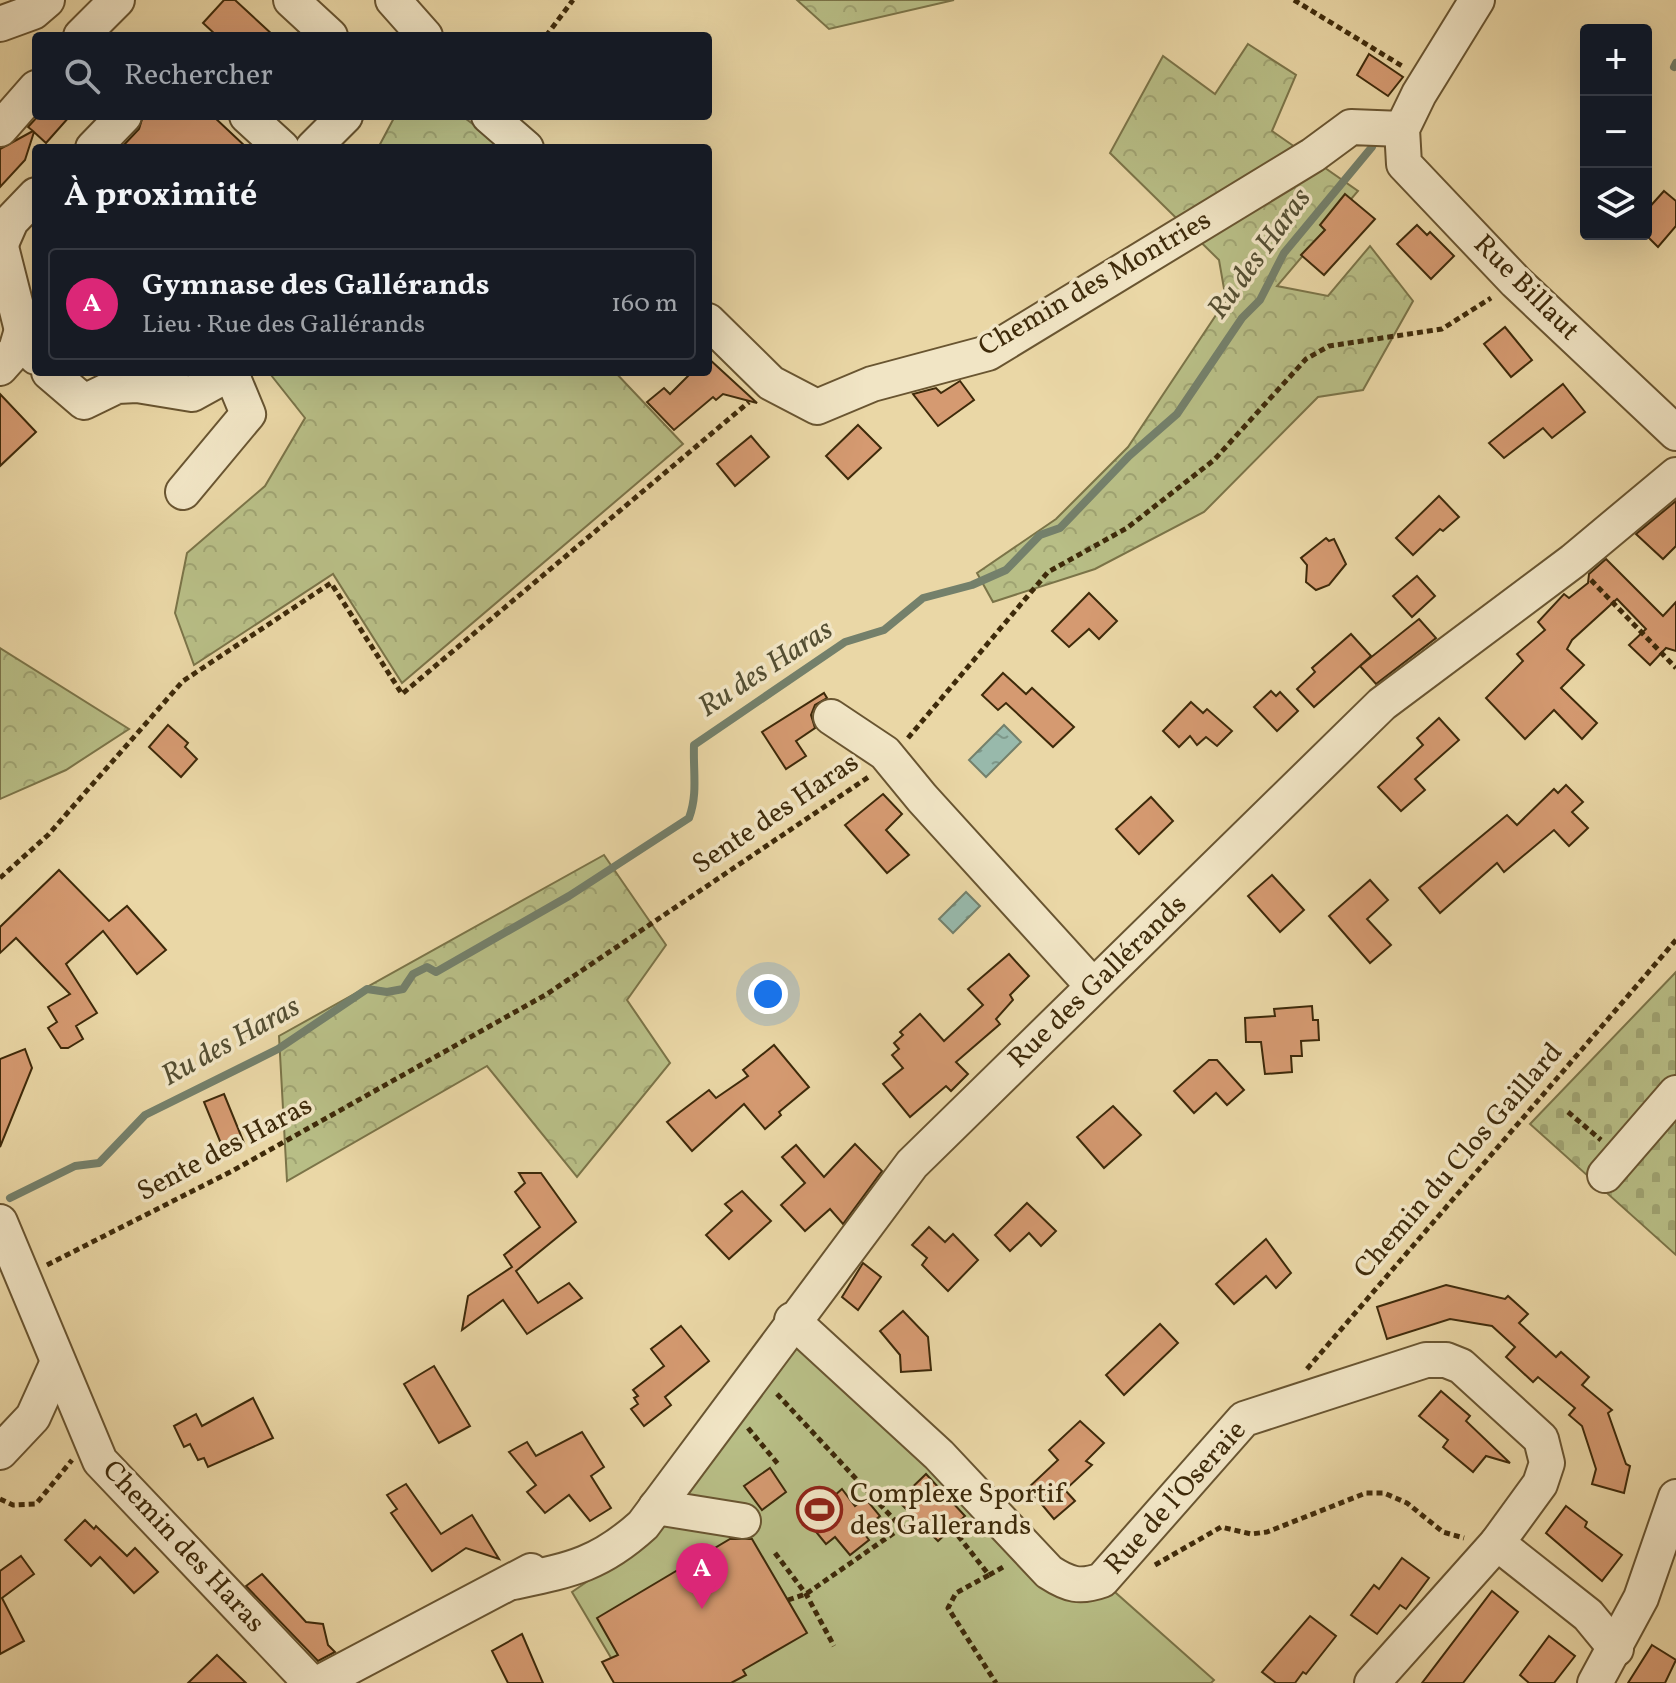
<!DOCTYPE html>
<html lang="fr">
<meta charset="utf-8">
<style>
:root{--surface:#171b24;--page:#20242c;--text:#f1f3f6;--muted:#9ea1a6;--line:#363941;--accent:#db2777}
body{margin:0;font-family:Vollkorn,serif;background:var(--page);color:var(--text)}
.controls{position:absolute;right:24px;top:24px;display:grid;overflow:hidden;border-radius:8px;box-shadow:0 8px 32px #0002}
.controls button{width:72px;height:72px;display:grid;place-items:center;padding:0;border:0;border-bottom:2px solid var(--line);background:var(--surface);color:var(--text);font:40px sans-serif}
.you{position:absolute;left:768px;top:994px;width:28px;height:28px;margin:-20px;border:6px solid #fff;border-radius:50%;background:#1a73e8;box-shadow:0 0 0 12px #1a73e833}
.badge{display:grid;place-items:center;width:52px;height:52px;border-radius:50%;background:var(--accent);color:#fff;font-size:26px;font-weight:700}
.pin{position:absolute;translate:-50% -66px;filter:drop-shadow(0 2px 4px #0008)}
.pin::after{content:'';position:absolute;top:42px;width:28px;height:24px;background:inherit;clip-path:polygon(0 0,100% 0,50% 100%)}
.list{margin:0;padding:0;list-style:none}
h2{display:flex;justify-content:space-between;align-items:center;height:104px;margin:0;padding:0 32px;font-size:34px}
h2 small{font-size:26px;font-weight:400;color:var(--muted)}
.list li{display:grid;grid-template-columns:52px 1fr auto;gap:24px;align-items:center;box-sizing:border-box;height:112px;margin:0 16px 16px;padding:0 16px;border:2px solid var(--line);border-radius:8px}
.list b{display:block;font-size:30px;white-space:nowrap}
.list p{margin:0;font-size:26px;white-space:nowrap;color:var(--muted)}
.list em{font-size:26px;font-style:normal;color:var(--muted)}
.icon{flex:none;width:44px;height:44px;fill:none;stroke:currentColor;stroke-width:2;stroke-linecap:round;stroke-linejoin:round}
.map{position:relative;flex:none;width:1676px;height:1683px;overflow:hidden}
.search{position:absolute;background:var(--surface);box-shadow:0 8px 32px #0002;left:32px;top:32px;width:680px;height:88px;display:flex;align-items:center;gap:20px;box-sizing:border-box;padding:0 28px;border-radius:8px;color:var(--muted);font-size:30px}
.panel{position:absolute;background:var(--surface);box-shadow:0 8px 32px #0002;left:32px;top:144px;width:680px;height:232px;border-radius:8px}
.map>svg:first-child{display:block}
.grass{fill:#b8be86;stroke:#7b7448;stroke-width:2}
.forest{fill:url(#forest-crowns);stroke:#7b7448;stroke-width:2}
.cemetery{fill:url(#cemetery-stones);stroke:#7b7448;stroke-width:2}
.water{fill:url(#water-ripples);stroke:#74806b;stroke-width:2}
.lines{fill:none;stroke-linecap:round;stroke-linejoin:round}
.stream{stroke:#74806b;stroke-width:8}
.building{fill:#d59a71;stroke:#3e2a0a;stroke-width:2}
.minor-casing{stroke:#695531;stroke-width:38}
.path{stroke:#3e2a0a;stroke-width:5;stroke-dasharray:6 4;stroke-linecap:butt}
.minor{stroke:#f1e5c5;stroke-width:34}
.labels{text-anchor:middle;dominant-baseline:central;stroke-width:7;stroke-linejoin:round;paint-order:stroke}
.street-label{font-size:28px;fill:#3e2a0a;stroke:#f1e5c5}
.poi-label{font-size:28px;fill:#3e2a0a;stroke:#f1e5c5;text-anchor:start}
.water-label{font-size:30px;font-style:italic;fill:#544e32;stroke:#f1e5c5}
</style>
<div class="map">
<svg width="1676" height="1683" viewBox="0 0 1676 1683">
<defs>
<pattern id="forest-crowns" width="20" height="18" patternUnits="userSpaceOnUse" patternTransform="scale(2)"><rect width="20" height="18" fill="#b8be86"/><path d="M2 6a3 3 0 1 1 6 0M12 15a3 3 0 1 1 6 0" fill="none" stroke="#9fa372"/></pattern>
<pattern id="cemetery-stones" width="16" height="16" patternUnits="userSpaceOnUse" patternTransform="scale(2)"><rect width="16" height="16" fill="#b8be86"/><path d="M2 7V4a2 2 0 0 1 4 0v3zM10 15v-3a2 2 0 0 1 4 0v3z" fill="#9fa372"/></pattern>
<pattern id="water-ripples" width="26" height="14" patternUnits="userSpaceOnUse" patternTransform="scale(2)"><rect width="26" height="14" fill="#98b9ab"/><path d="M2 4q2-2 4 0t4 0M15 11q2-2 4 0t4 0" fill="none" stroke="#7d9789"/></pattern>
</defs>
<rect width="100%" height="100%" fill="#ead7a6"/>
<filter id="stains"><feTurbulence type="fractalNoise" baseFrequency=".0025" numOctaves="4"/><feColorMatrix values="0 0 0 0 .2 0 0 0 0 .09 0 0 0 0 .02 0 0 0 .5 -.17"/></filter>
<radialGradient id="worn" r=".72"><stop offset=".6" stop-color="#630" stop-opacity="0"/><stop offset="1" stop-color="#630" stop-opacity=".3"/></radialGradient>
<polygon class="grass" points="795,1344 915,1447 1010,1551 1108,1586 1214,1680 1211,1683 626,1683 572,1592 601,1572"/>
<g class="forest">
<polygon points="797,0 954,0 829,29"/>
<polygon points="1248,44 1296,75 1272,131 1358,191 1277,286 1328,296 1370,246 1413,301 1363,390 1318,397 1204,512 1095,569 993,602 977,573 1056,519 1128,447 1226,300 1219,260 1110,153 1163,56 1215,94"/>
<polygon points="395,116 462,116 505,148 378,148"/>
<polygon points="273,372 615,372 683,444 402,683 333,574 194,665 175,613 187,553 265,486 305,418 271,375"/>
<polygon points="0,648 129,729 66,770 0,799"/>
<polygon points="604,855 666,945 627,1000 670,1063 577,1177 487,1066 287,1181 279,1036"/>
</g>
<polygon class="cemetery" points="1676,972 1676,1255 1530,1124"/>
<g class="water">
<polygon points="1004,725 1021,742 986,777 969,760"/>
<polygon points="966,892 980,906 953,933 939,919"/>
</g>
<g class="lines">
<g class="stream">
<polyline points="1674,67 1676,63"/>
<path d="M10,1198l65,-32 24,-3 46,-48 133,-66 89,-60 20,3 16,-3 10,-15 14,-7 9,5 133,-76 120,-78c9,-24 4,-46 5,-73l151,-103 39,-12 39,-32 49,-13 34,-15 34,-35 20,-7 69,-72 48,-42 65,-96 18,-18 24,-47 88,-106"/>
</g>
</g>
<g class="building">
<polygon points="224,0 235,0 274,36 217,36 203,23"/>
<polygon points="1369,54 1403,77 1388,96 1357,75"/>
<polygon points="38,116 70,116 46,143 34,132 25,160 0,187 0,149 33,131 28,127"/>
<polygon points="143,116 213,116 247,148 121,148 139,129"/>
<polygon points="1664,191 1676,201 1676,226 1658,247 1646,235 1646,211"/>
<polygon points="1345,194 1375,219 1324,275 1301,255 1325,230 1320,225"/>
<polygon points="1417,225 1427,235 1430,232 1454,256 1431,279 1397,244"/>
<polygon points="1505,327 1532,360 1511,377 1484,344"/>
<polygon points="708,358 757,403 723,394 716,400 713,397 674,430 647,402 664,388 670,394 692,372 708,372"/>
<polygon points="960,381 974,400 938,426 913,394 936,388 941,393"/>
<polygon points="1563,384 1585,412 1552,438 1543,428 1504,458 1489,443"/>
<polygon points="0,394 36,432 0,466"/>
<polygon points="858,425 881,448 848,479 826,456"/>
<polygon points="751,436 769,457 735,486 717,464"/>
<polygon points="1439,496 1459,517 1443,531 1440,529 1413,555 1396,538"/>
<polygon points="1676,501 1676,546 1663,559 1636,534"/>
<polygon points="1326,538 1329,541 1334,539 1346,564 1329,585 1316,590 1306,582 1307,565 1301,558"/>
<polygon points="1606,559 1663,616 1676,602 1676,651 1666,648 1650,665 1629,645 1646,629 1617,599 1572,640 1567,649 1584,665 1561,688 1597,723 1582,739 1554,710 1525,739 1486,698 1523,661 1517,654 1545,630 1538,622 1564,594 1569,598 1588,583 1589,574"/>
<polygon points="1417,576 1435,596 1412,617 1393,596"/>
<polygon points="1089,593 1117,621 1099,639 1089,629 1069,647 1052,631"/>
<polygon points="1419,619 1436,638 1376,684 1360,666"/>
<polygon points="1351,634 1371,656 1314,707 1297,689 1315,672 1312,668"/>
<polygon points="1003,673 1026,694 1032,688 1074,727 1053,747 1006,703 998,710 982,695"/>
<polygon points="1271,691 1276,696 1280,692 1298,711 1277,731 1254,707"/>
<polygon points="824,693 827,698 815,705 811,715 815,728 796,741 806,756 786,769 762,732"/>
<polygon points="1191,702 1203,713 1207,709 1232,731 1217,746 1206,737 1197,745 1190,736 1179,747 1163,731"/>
<polygon points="1439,718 1459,740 1415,779 1425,790 1401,811 1378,787 1423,745 1417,738"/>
<polygon points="168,725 188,743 185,747 197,759 181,777 149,747"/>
<polygon points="1566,785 1583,802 1572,812 1588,828 1569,846 1554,830 1504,872 1497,863 1440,913 1419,888 1507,815 1517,825 1554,789 1558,793"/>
<polygon points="883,794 902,814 886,830 909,855 887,873 845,825"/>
<polygon points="1151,797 1173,821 1139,854 1116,829"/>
<polygon points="59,870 109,921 127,906 166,950 137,974 103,931 66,964 97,1013 76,1026 83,1039 68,1048 61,1048 48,1028 57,1022 48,1007 70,994 16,938 0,953 0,927"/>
<polygon points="1272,875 1304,910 1280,932 1248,896"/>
<polygon points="1370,880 1388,900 1367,919 1391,945 1370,963 1329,916"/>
<polygon points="1009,954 1029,976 1010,995 1013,1000 996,1019 1000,1024 956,1062 968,1074 951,1091 946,1086 910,1117 883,1084 903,1068 892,1055 899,1049 894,1043 903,1035 900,1032 920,1014 944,1041 983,1005 968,989"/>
<polygon points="1312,1006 1313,1020 1318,1020 1319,1040 1301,1041 1302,1056 1291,1056 1292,1072 1265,1074 1261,1042 1246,1042 1245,1018 1275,1016 1274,1009"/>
<polygon points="774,1045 809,1087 779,1112 781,1115 765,1129 744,1104 692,1151 667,1122 709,1090 716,1098 748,1076 743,1070"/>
<polygon points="25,1049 32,1068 0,1147 0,1059"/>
<polygon points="1209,1060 1217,1060 1244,1090 1227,1105 1216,1093 1194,1113 1174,1091"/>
<polygon points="224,1094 244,1143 224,1151 204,1102"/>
<polygon points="1113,1106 1141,1135 1104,1168 1077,1137"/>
<polygon points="855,1144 882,1171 843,1224 830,1209 805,1231 781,1205 805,1183 782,1157 796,1145 824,1177"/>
<polygon points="519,1173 541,1173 576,1222 516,1271 538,1303 569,1283 582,1298 527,1334 503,1300 462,1330 468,1296 512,1267 504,1255 540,1227 515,1192 525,1183"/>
<polygon points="742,1191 771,1221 729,1259 706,1235 732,1211 725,1204"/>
<polygon points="1027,1203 1056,1231 1041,1246 1029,1233 1010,1251 995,1235"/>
<polygon points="929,1227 945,1242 953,1234 978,1260 948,1291 922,1265 927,1258 912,1245"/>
<polygon points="1266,1239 1291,1273 1276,1288 1266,1276 1234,1304 1216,1284"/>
<polygon points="863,1263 881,1277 858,1310 842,1297"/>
<polygon points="1446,1285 1505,1299 1508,1296 1528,1314 1519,1323 1556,1357 1561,1352 1589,1377 1582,1385 1612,1410 1608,1413 1626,1464 1630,1466 1624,1493 1592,1484 1596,1469 1582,1426 1569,1415 1575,1408 1538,1377 1533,1382 1506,1357 1515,1347 1492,1326 1450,1319 1387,1339 1377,1307"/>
<polygon points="903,1311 928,1337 931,1370 901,1372 900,1355 880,1331"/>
<polygon points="1160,1324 1178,1343 1124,1395 1106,1375"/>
<polygon points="681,1326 709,1361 665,1397 671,1405 644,1426 631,1409 638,1404 634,1398 638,1396 633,1390 664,1366 651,1349"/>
<polygon points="434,1366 470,1426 439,1443 404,1384"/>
<polygon points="1441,1391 1470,1416 1466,1421 1510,1463 1486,1456 1473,1472 1443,1447 1448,1440 1419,1416"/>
<polygon points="253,1398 273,1438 208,1467 204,1458 198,1460 190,1444 184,1447 174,1426 196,1414 202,1426"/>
<polygon points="1080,1421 1104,1443 1086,1461 1092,1465 1065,1490 1075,1501 1054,1519 1028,1488 1058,1460 1049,1450"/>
<polygon points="582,1432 604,1467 591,1476 611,1508 590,1521 569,1495 545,1513 527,1492 536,1485 509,1452 527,1442 536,1456"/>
<polygon points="770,1468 786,1492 762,1510 744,1486"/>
<polygon points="926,1474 965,1516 938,1541 898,1501"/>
<polygon points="406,1484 441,1534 472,1515 499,1559 466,1548 432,1571 391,1513 397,1509 387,1495"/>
<polygon points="842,1489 855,1506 865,1498 880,1516 862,1531 869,1540 850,1555 835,1537 826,1544 812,1527 831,1512 825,1504"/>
<polygon points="1566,1506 1587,1522 1585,1527 1622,1555 1602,1581 1546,1533"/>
<polygon points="85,1520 94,1529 96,1526 127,1556 135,1548 158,1572 134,1593 100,1557 91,1566 65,1540"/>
<polygon points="730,1539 752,1539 807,1633 743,1670 746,1675 731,1683 614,1683 602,1662 618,1655 597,1618"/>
<polygon points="21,1556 34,1574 2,1598 24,1641 0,1654 0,1571"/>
<polygon points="1402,1558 1429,1578 1406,1609 1400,1605 1377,1634 1351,1615 1374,1585 1379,1589"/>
<polygon points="262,1574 306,1622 323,1624 328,1645 335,1652 318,1661 246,1586"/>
<polygon points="1492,1591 1518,1612 1463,1683 1422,1683"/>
<polygon points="1310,1616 1336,1636 1306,1674 1303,1672 1295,1683 1276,1683 1262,1672"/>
<polygon points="522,1634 543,1683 508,1683 492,1651"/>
<polygon points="1549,1636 1575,1656 1554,1683 1529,1683 1520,1675"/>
<polygon points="1652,1645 1676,1660 1665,1683 1628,1683"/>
<polygon points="217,1655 246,1683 188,1683"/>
</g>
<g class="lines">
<defs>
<g id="minor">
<polyline points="291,0 330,36"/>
<polyline points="393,0 425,36"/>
<polyline points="1477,0 1419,94 1402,129 1404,164 1516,282 1676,433"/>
<polyline points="0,24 33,12 47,0"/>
<polyline points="81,36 117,0"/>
<polyline points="247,116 282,148"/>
<polyline points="489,116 526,148"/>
<polyline points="0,129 36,88"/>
<polyline points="93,148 124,116"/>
<polyline points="313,148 345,116"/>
<polyline points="0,246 11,221 36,195"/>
<polyline points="1,247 22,330 36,357"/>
<polyline points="708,321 771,383 817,407 872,384 988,353 1313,155 1351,127 1402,129"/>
<polyline points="0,368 16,350 22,330"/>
<polyline points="49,372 84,402 117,386 137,385 192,394 232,372"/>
<polyline points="183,492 248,414 231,373"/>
<polyline points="831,717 885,753 922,798 1093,986"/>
<polyline points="1605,1175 1676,1093"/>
<polyline points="0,1222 100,1461 311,1683"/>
<path d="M792,1320l147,135 110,117c20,13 31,16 53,8l142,-161 182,-59h20l15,6 80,73 6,24 -7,21 -43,59 91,72 28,34"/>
<polyline points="0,1452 33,1417 57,1364"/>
<polyline points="656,1507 743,1521"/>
<path d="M513,1582c57,-12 86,-17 130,-57l269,-361 470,-460 191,-143 103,-86"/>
<polyline points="319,1683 531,1571"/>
<polyline points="1372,1683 1497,1543"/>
<polyline points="1595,1683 1641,1598 1676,1497"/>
</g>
</defs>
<use href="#minor" class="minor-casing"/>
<g class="path">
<polyline points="1294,0 1402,66"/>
<polyline points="546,36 573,0"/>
<polyline points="1591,580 1676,668"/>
<polyline points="908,738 1048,572 1127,528 1214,460 1306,359 1329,346 1442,329 1491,298"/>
<polyline points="0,878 48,835 183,681 331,583 402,694 749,402"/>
<polyline points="1568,1112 1601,1140"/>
<polyline points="47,1265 234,1170 547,994 870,776"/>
<polyline points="1307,1369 1676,940"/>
<polyline points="777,1394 901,1527 927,1530"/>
<polyline points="748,1428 778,1464"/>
<polyline points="0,1499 13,1505 36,1504 72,1460"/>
<polyline points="952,1528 989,1575 956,1593 948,1608 996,1683"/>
<polyline points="775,1553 806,1594 834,1646"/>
<polyline points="1155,1565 1221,1527 1251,1534 1267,1532 1366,1493 1384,1493 1407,1503 1443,1532 1464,1538"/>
<polyline points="989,1575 1005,1566"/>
<polyline points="788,1600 806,1594 901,1528"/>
</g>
<use href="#minor" class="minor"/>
</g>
<defs>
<symbol id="stadium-ring" viewBox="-11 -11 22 22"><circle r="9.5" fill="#f1e5c5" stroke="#8f2418" stroke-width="1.5"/><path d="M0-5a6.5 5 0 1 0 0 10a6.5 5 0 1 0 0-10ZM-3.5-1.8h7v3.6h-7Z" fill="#8f2418"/></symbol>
</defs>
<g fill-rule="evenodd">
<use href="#stadium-ring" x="794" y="1484" width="51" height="51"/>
</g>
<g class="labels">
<g class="street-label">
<text transform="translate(1095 284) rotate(-30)">Chemin des Montries</text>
<text transform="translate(1526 288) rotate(45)">Rue Billaut</text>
<text transform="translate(776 814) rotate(-34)">Sente des Haras</text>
<text transform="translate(1098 982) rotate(-44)">Rue des Gallérands</text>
<text transform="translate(225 1149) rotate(-28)">Sente des Haras</text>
<text transform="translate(1459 1161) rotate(-49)">Chemin du Clos Gaillard</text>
<text transform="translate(1176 1498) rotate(-48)">Rue de l'Oseraie</text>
<text transform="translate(183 1547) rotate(47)">Chemin des Haras</text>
</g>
<g class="poi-label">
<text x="850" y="1494">Complexe Sportif<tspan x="850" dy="32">des Gallerands</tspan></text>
</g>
<g class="water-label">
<text transform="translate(1260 254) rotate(-54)">Ru des Haras</text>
<text transform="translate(766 669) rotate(-33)">Ru des Haras</text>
<text transform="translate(231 1042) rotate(-29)">Ru des Haras</text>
</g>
</g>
<rect width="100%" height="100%" filter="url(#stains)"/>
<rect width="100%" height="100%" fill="url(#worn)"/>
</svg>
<div class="controls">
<button>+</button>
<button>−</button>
<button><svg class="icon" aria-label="layers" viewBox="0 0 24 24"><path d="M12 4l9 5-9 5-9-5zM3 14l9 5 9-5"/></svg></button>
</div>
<div class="you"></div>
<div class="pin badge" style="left:702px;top:1609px">A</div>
<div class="search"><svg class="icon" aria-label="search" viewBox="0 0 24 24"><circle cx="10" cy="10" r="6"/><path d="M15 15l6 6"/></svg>Rechercher</div>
<section class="panel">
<h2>À proximité<small></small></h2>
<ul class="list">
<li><span class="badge">A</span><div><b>Gymnase des Gallérands</b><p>Lieu · Rue des Gallérands</p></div><em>160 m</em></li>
</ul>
</section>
</div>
